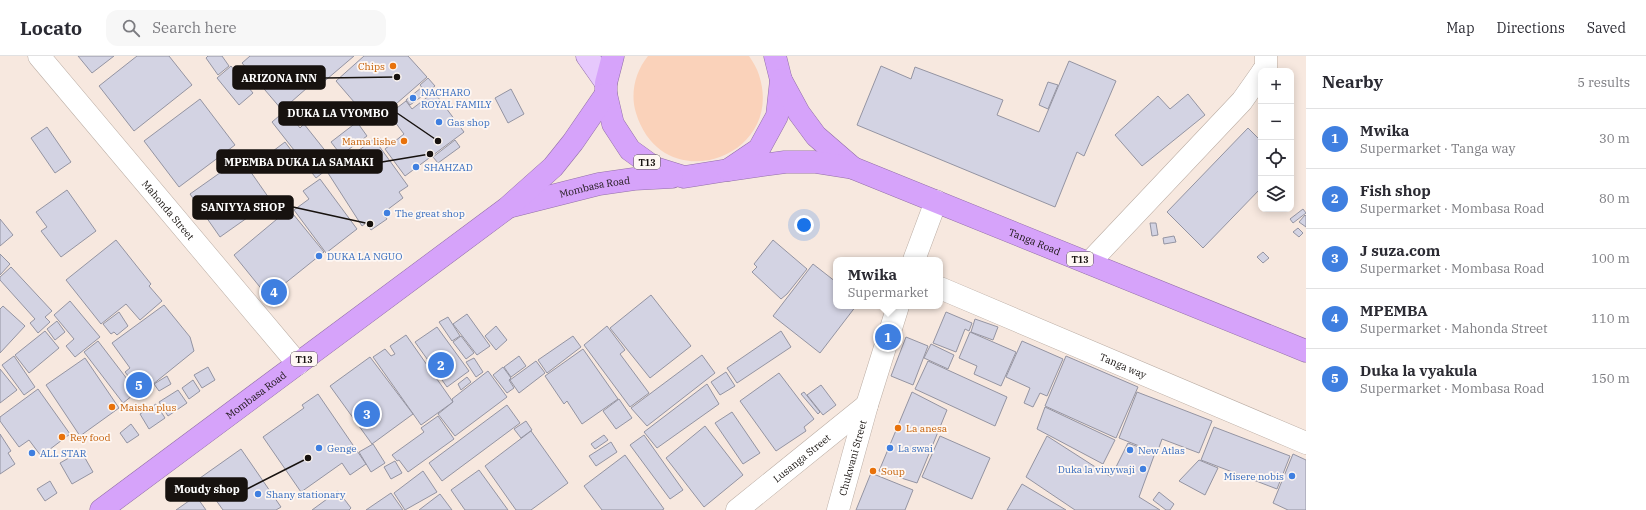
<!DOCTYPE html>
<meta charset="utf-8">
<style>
:root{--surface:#fff;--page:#f7f7f7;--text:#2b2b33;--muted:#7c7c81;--line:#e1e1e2;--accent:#637422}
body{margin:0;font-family:"IBM Plex Serif",serif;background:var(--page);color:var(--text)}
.controls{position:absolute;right:12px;top:12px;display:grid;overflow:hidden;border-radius:8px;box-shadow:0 2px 10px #0003}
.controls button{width:36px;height:36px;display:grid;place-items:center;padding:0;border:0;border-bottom:1px solid var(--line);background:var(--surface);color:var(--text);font:20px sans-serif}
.you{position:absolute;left:804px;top:169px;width:14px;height:14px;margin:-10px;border:3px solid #fff;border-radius:50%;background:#1a73e8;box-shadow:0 0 0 6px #1a73e833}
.badge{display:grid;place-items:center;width:26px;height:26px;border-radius:50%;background:var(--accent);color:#fff;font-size:13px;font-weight:700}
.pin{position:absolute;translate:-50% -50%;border:2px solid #fff;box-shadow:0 1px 4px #0006}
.popup{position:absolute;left:833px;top:201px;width:110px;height:52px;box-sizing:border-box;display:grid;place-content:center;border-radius:8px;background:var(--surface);filter:drop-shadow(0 1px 3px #0005);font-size:13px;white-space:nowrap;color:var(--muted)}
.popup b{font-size:15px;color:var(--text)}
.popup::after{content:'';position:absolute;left:50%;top:100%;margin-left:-8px;border:8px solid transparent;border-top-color:var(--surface)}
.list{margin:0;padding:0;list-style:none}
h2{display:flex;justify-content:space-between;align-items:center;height:52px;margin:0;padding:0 16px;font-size:17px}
h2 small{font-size:13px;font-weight:400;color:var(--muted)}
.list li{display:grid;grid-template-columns:26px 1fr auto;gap:12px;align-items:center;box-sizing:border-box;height:60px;padding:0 16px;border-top:1px solid var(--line)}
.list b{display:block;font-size:15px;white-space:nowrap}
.list p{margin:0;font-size:13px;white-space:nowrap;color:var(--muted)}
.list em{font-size:13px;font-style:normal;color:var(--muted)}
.icon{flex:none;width:22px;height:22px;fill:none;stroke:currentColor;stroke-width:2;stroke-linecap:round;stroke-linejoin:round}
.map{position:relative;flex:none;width:1306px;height:454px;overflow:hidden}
header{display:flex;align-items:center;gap:24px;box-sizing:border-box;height:56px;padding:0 20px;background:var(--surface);border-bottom:1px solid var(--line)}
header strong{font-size:19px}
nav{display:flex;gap:22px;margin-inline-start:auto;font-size:14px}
.search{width:280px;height:36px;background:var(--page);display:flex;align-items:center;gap:10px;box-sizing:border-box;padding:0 14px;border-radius:12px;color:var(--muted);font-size:15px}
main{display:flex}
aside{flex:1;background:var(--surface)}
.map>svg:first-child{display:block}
.green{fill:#fad2ba}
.building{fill:#d3d3e3;stroke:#9494a2}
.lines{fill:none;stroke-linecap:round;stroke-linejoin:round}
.minor-casing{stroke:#bbada4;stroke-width:23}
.major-casing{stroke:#9370a8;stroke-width:23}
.highway-casing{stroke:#9370a8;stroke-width:23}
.minor{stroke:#fff;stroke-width:22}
.major{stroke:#e6c8fc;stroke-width:22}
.highway{stroke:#d6a3fa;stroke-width:22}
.food-dot{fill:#e8710a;stroke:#fef7f3;stroke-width:1.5}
.shop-dot{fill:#3f7fe0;stroke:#fef7f3;stroke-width:1.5}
.labels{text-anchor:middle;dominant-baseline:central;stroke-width:3.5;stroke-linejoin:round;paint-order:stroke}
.shield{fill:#fef7f3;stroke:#5c5753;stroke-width:1}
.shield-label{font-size:9px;font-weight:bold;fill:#17120f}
.food-label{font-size:10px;fill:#c56008;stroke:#fef7f3;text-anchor:start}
.shop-label{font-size:10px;fill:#366cbe;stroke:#fef7f3;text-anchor:start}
.street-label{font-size:10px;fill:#17120f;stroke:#fef7f3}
.leader{fill:none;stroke:#17120f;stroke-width:1.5}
.callout-dot{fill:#17120f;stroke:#fef7f3;stroke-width:1.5}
.callout{fill:#17120f;stroke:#17120f;stroke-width:1.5}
.callout-label{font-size:11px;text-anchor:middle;font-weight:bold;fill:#fff}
</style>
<header>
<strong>Locato</strong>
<div class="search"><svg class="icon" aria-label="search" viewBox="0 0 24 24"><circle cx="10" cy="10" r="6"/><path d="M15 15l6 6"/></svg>Search here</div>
<nav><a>Map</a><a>Directions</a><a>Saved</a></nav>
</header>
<main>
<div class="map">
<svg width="1306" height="454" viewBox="0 0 1306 454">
<rect width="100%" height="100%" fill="#f7e8df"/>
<path class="green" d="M648,0h101c4,6 8,12 10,19 27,82 -96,126 -123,38 -6,-19 -1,-41 12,-57z"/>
<g class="building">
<polygon points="78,0 114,0 92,17"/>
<polygon points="137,0 169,0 192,29 134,75 99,30"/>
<polygon points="208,0 222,0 229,10 218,19 206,2"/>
<polygon points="250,0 354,0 320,29 316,24 282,54 242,7"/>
<polygon points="364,0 408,0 427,21 373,68 336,25"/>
<polygon points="1069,5 1116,25 1084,100 1077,96 1055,151 857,69 881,10 911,23 915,11 1003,44 997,59 1039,76"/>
<polygon points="231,10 253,37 239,49 217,22"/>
<polygon points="428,22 435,30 426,37 420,29"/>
<polygon points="1048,26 1058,29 1048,53 1039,49"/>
<polygon points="421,32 425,38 410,49 406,44"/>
<polygon points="511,33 524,58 508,67 495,42"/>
<polygon points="434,36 464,76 405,120 385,93 404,78 389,58 406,45 412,53"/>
<polygon points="1188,38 1205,59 1142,110 1115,79 1158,40 1170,53"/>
<polygon points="200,43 235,89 179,131 144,85"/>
<polygon points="286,54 300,72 304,68 335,107 316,122 272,66"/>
<polygon points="357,66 367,80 341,99 331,86"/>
<polygon points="47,71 71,106 55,117 31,82"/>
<polygon points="1248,72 1261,85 1261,132 1203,192 1167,156"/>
<polygon points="374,83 408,130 399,136 403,142 383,157 387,163 371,174 366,167 362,170 328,117"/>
<polygon points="455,84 460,91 438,107 433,101"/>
<polygon points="285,86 297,102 284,111 273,95"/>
<polygon points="241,102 271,145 220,181 190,138"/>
<polygon points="320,123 357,173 326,197 294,154 309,143 303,135"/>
<polygon points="67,134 96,175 61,201 41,175 47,171 36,156"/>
<polygon points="289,153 324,196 268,241 234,199"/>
<polygon points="1303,153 1306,157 1293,167 1290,163"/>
<polygon points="1305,159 1306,160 1306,171 1299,166"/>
<polygon points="0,163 13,179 0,190"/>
<polygon points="1150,167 1156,167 1158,179 1152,180"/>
<polygon points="1298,172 1303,177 1299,181 1293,176"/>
<polygon points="1174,180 1176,186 1164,188 1163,182"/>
<polygon points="116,184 151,228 149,230 162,245 140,264 126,248 101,268 66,224"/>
<polygon points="773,184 807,213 787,238 781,243 752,216 757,211 754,208"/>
<polygon points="1263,196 1269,202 1263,207 1257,201"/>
<polygon points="0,198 10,208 0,219"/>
<polygon points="813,208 836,226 836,250 856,250 820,297 773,260"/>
<polygon points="11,211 52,255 45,261 50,266 38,277 30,267 35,263 0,224 0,221"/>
<polygon points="651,239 691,290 650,322 610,272"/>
<polygon points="70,245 100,281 75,301 66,290 74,283 54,259"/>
<polygon points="164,249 190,281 194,295 142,337 125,316 130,312 112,287"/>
<polygon points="3,250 25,270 0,297 0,253"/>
<polygon points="119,256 128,270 117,279 114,276 111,278 103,268"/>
<polygon points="946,256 972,267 969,275 965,273 956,296 933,287"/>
<polygon points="467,258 490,290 477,299 453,268"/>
<polygon points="448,261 460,280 452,285 439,266"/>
<polygon points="975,263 998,271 993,284 971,276"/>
<polygon points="57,265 65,276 55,284 47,273"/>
<polygon points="496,270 507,284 496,294 485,280"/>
<polygon points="607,270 625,294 620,298 649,337 630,351 584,289"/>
<polygon points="437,271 469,315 447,331 415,286"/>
<polygon points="45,275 59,292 29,317 15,299"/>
<polygon points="781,275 791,291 737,327 727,312"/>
<polygon points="970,276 1016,296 1001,330 974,318 977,310 959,302"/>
<polygon points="406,279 453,346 421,369 373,301 385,293 391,300 395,298 390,290"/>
<polygon points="461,280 474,297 466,303 453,286"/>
<polygon points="573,280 581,291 547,317 538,304"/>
<polygon points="906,281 928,290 913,329 891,320"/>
<polygon points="98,285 137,336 123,347 84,296"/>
<polygon points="1022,285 1063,303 1047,340 1040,337 1033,351 1024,347 1030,332 1006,321"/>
<polygon points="931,288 954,299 948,313 924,302"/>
<polygon points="583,293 618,343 582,368 567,345 564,348 545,320"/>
<polygon points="702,299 715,317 647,370 631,352"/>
<polygon points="14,300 35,331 24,339 2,309"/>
<polygon points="519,300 526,310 511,321 504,311"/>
<polygon points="1066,300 1138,331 1116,382 1045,350"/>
<polygon points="370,301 413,358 372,388 330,330"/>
<polygon points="85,302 119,352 80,380 46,329"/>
<polygon points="474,302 483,316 476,321 466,306"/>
<polygon points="536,305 545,317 519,337 510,324"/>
<polygon points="928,305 1007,341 995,370 915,333"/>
<polygon points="208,311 215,324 202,332 194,319"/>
<polygon points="503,311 511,322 509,324 514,332 507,337 493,319"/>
<polygon points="0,313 17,334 0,347"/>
<polygon points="488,315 507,341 455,380 438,358 453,346 452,343"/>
<polygon points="726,316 735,330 720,339 711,326"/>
<polygon points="779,317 814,363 804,371 806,375 776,395 740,345"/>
<polygon points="167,320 171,328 159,335 154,328"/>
<polygon points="467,321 471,326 461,334 458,328"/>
<polygon points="193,324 200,335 189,343 182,332"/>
<polygon points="707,328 719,348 657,392 644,376"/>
<polygon points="821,329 836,349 823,359 807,339"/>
<polygon points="38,333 70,378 41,400 29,384 19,391 0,365 0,361"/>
<polygon points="178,334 187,347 168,360 159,346"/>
<polygon points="804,336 820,356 818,358 801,338"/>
<polygon points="912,336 947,354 917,427 879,415"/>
<polygon points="1137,336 1212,365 1199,397 1162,383 1157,397 1119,382"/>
<polygon points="318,338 366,408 350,419 342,407 301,436 263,381 304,352 302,349"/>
<polygon points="619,343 632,362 616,373 603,355"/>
<polygon points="156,348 165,362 149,373 140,358"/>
<polygon points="507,349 520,367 442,425 429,407"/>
<polygon points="1045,351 1115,384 1103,408 1037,373"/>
<polygon points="732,356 760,397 743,408 715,367"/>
<polygon points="438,360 454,383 408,416 399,404 397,405 392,399 424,376 421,372"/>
<polygon points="526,365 532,374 521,382 514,373"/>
<polygon points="131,368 139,379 127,387 120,377"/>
<polygon points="705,370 743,419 704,451 666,402"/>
<polygon points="1214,371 1290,400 1277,433 1201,404"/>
<polygon points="531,375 568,427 531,454 516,454 485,410"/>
<polygon points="0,378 11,395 8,397 15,408 0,418"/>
<polygon points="604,379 608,384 595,393 591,388"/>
<polygon points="644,379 683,434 670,443 630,389"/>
<polygon points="940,380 990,402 972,443 922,421"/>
<polygon points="1047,380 1111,421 1128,387 1155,397 1139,441 1160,454 1075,454 1026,421"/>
<polygon points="611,386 617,396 596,410 589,400"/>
<polygon points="373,388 385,407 371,416 359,396"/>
<polygon points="241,393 281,451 276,454 223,454 200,422"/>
<polygon points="81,395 93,416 72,428 60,407"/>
<polygon points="1293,398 1306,404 1306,454 1288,454 1273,447"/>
<polygon points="625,399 664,453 662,454 602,454 584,430"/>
<polygon points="1199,404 1218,412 1205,439 1179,425"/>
<polygon points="395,405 402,417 391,423 384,411"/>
<polygon points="479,414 508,454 465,454 451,434"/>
<polygon points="423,415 437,436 405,454 394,437"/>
<polygon points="871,417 913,434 905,454 856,454"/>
<polygon points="50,425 57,437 45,445 37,433"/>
<polygon points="1022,428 1066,454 1007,454"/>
<polygon points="338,435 351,452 349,454 312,454"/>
<polygon points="1159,436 1174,448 1170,454 1166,454 1153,444"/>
<polygon points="391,437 403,454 366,454"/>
<polygon points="440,438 452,454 419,454"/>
<polygon points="196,440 206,454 176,454"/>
</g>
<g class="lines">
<defs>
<g id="minor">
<path id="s1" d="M39,0l259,308"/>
<polyline points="1263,15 1266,12 1266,0"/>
<polyline points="914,204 936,145"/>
<polyline points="1089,207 1242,45 1261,18"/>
<path id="s2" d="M940,232l366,155"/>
<path id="s3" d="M737,454l130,-105"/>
<path id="s4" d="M838,454l29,-105 31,-99"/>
</g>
<polyline id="major" points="587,0 606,27"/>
<g id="highway">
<polyline points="613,0 606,27 606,38 613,68 630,94 655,112 684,121 728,114 759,93 777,60 781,24 775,0"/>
<polyline points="781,24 799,57 816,80 853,112"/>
<path id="s5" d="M728,114l57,-8h30l38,6 453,183"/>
<path id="s6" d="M512,150l87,-22 35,-5 38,-2"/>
<path id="s7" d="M101,454l406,-302 46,-41 20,-25 33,-48"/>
</g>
</defs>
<use href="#minor" class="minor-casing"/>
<use href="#major" class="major-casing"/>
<use href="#highway" class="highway-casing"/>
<use href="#minor" class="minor"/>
<use href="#major" class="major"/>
<use href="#highway" class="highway"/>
</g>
<g class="food-dot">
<circle cx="393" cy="10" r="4"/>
<circle cx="404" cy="85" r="4"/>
<circle cx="112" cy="351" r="4"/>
<circle cx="898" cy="372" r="4"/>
<circle cx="62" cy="381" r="4"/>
<circle cx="873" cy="415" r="4"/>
</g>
<g class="shop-dot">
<circle cx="413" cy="42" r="4"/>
<circle cx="439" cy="66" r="4"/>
<circle cx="416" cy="111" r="4"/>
<circle cx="387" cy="157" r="4"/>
<circle cx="319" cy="200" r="4"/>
<circle cx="319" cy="392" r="4"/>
<circle cx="890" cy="392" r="4"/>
<circle cx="1130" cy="394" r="4"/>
<circle cx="32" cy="397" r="4"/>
<circle cx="1143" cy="413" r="4"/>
<circle cx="1292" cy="420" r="4"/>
<circle cx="258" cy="438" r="4"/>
</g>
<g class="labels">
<g class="shield">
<rect x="634" y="99" width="26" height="14" rx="3"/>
<rect x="1067" y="196" width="26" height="14" rx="3"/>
<rect x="291" y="296" width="26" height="14" rx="3"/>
</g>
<g class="shield-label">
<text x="647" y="106">T13</text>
<text x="1080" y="203">T13</text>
<text x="304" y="303">T13</text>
</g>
<g class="food-label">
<text x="385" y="10" text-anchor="end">Chips</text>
<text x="396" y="85" text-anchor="end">Mama lishe</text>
<text x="120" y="351">Maisha plus</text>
<text x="906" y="372">La anesa</text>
<text x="70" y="381">Rey food</text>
<text x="881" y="415">Soup</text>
</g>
<g class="shop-label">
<text x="421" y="36">NACHARO<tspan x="421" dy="12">ROYAL FAMILY</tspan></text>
<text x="447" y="66">Gas shop</text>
<text x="424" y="111">SHAHZAD</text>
<text x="395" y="157">The great shop</text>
<text x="327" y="200">DUKA LA NGUO</text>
<text x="327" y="392">Genge</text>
<text x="898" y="392">La swai</text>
<text x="1138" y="394">New Atlas</text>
<text x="40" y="397">ALL STAR</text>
<text x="1135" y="413" text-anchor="end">Duka la vinywaji</text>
<text x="1284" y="420" text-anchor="end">Misere nobis</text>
<text x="266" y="438">Shany stationary</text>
</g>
<g class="street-label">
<text stroke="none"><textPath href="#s6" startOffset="85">Mombasa Road</textPath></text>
<text stroke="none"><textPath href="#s1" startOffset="201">Mahonda Street</textPath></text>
<text stroke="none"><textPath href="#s5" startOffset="322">Tanga Road</textPath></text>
<text stroke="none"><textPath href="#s2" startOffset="199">Tanga way</textPath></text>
<text stroke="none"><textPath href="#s7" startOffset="193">Mombasa Road</textPath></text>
<text stroke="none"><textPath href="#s3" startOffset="83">Lusanga Street</textPath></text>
<text stroke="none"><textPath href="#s4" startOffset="54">Chukwani Street</textPath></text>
</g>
</g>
<path class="leader" d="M397 21L325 22M438 85L397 57M430 98L382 106M370 168L293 151M308 402L247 433"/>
<g class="callout-dot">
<circle cx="397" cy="21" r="4"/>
<circle cx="438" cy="85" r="4"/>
<circle cx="430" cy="98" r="4"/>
<circle cx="370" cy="168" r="4"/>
<circle cx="308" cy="402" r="4"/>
</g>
<g class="callout">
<rect x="233" y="10" width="92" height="23" rx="4"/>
<rect x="279" y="46" width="118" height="23" rx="4"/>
<rect x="217" y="94" width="165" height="23" rx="4"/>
<rect x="193" y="140" width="100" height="23" rx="4"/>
<rect x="166" y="422" width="81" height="23" rx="4"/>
</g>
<g class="callout-label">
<text x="279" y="26">ARIZONA INN</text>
<text x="338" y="61">DUKA LA VYOMBO</text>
<text x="299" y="110">MPEMBA DUKA LA SAMAKI</text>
<text x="243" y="155">SANIYYA SHOP</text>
<text x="207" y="437">Moudy shop</text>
</g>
</svg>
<div class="controls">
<button>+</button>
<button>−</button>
<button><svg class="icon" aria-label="locate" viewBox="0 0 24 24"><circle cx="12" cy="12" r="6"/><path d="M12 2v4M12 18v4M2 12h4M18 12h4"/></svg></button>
<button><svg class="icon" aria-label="layers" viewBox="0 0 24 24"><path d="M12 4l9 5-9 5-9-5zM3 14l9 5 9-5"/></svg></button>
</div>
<div class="you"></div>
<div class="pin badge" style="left:888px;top:281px;background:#3f7fe0">1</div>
<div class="popup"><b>Mwika</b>Supermarket</div>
<div class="pin badge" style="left:441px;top:309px;background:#3f7fe0">2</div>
<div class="pin badge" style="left:367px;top:358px;background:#3f7fe0">3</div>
<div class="pin badge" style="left:274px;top:236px;background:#3f7fe0">4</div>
<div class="pin badge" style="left:139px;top:329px;background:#3f7fe0">5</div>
</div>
<aside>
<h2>Nearby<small>5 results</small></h2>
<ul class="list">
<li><span class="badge" style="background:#3f7fe0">1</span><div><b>Mwika</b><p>Supermarket · Tanga way</p></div><em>30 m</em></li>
<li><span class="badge" style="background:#3f7fe0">2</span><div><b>Fish shop</b><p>Supermarket · Mombasa Road</p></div><em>80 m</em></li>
<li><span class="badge" style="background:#3f7fe0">3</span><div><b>J suza.com</b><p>Supermarket · Mombasa Road</p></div><em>100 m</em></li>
<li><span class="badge" style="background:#3f7fe0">4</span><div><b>MPEMBA</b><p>Supermarket · Mahonda Street</p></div><em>110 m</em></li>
<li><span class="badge" style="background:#3f7fe0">5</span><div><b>Duka la vyakula</b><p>Supermarket · Mombasa Road</p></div><em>150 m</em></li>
</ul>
</aside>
</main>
